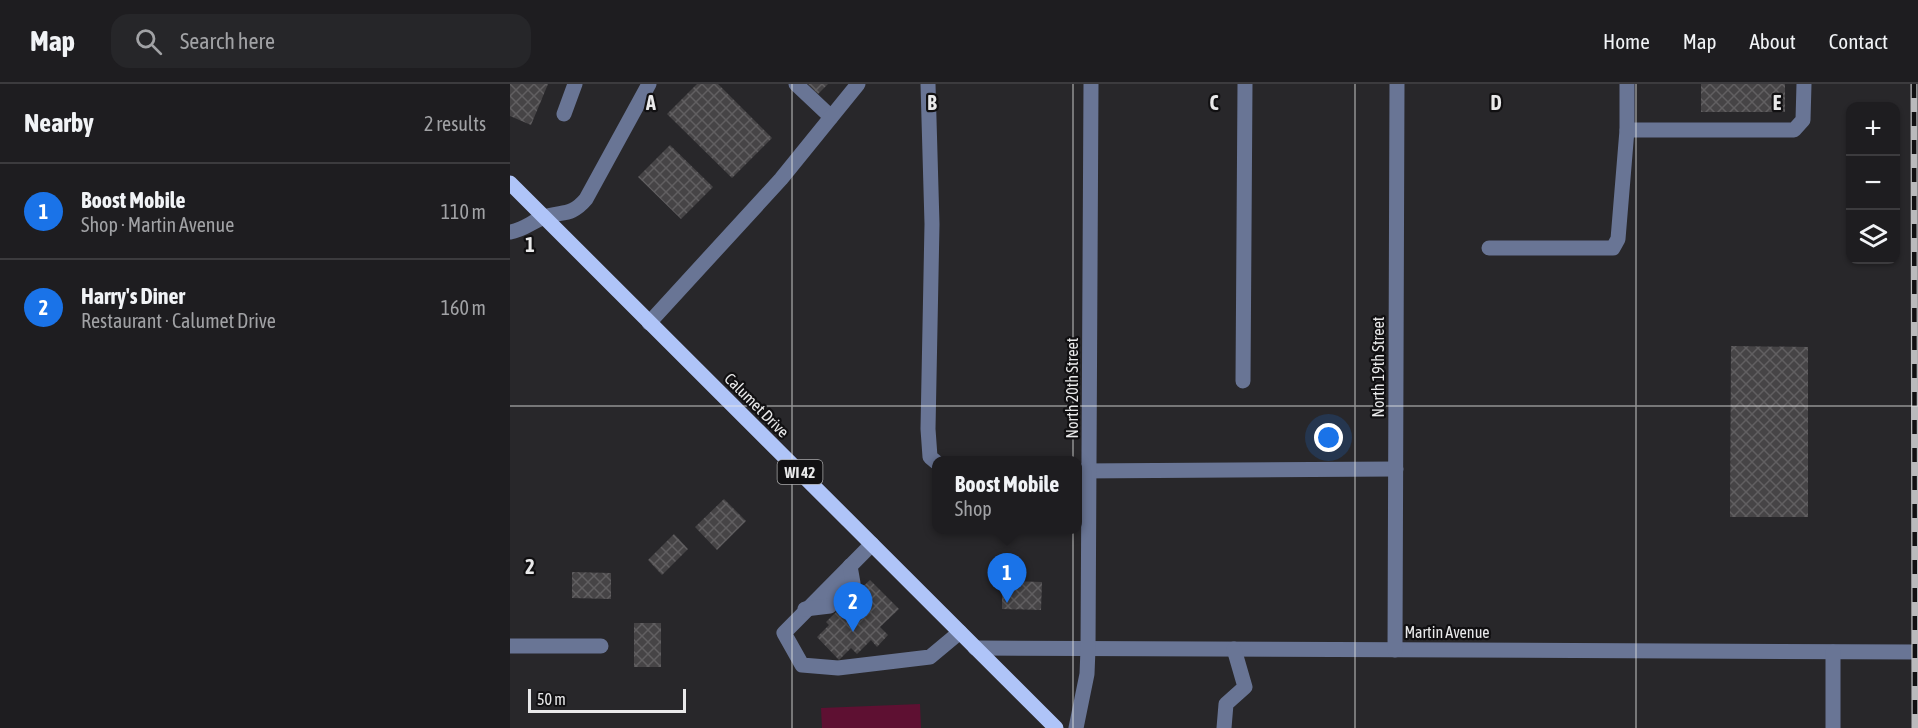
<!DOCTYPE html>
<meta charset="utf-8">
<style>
:root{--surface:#1e1d20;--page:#262629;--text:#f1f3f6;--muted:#a1a2a5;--line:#3c3b3e;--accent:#1a73e8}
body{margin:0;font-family:"Asap Condensed",sans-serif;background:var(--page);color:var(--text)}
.controls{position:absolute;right:18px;top:18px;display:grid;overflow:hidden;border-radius:12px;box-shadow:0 2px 4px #0004}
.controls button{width:54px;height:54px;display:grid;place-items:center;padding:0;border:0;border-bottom:2px solid var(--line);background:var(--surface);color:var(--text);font:30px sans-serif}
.scale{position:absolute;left:18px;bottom:15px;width:158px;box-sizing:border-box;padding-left:6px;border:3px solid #e9e9ea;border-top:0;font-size:16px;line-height:21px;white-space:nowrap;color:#e9e9ea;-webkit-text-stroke:4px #111012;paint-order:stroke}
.you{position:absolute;left:819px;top:354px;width:21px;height:21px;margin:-15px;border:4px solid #fff;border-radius:50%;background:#1a73e8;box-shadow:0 0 0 9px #1a73e833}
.badge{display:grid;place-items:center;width:39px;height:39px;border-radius:50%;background:var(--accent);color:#fff;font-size:20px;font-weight:700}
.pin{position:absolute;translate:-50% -50px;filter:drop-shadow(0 2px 3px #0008)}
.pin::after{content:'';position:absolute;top:32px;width:21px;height:18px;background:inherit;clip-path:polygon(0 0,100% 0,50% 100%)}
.popup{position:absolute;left:422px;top:372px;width:150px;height:78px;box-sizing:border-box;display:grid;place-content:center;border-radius:12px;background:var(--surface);filter:drop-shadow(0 2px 4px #0005);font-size:20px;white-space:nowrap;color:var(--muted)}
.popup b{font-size:22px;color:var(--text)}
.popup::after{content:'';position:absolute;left:50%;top:100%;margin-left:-12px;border:12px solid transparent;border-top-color:var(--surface)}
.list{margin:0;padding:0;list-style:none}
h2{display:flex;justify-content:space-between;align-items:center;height:78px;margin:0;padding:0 24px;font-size:26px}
h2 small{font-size:20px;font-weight:400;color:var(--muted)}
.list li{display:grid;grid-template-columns:39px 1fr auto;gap:18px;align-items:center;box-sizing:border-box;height:96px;padding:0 24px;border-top:2px solid var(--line)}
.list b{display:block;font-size:22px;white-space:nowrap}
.list p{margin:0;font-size:20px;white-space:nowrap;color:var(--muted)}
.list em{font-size:20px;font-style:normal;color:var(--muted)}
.icon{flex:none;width:33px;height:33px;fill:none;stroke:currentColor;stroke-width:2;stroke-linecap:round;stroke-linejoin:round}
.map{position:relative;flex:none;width:1408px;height:644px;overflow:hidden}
header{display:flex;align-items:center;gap:36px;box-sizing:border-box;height:84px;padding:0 30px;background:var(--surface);border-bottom:2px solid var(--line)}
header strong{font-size:28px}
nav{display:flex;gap:33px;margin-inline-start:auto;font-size:21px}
.search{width:420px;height:54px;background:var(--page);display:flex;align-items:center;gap:15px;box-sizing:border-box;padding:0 21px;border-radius:18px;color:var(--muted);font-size:22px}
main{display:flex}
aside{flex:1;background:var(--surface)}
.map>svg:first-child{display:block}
.garden{fill:#5e1032}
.building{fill:url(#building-cross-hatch)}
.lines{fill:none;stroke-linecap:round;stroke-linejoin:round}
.minor{stroke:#697595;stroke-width:15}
.major{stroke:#afc4f8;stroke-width:15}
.rail-casing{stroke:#bababc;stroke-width:7}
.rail{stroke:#111012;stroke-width:4.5;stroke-dasharray:14;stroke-linecap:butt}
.grid{fill:none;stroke:#e9e9ea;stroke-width:1.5;stroke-opacity:0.55}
.labels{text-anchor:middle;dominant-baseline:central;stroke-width:4.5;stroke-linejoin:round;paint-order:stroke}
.shield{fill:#111012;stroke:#a8a8a9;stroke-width:1.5}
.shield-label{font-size:15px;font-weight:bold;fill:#e9e9ea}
.street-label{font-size:16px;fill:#e9e9ea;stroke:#111012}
.grid-label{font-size:20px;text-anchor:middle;font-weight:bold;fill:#e9e9ea;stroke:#111012;stroke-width:4.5;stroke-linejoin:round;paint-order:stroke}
</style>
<header>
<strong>Map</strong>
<div class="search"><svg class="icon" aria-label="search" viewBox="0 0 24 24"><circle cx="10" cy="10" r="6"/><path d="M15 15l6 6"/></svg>Search here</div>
<nav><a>Home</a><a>Map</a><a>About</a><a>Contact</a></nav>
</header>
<main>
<aside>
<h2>Nearby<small>2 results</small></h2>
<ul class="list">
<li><span class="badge">1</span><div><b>Boost Mobile</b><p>Shop · Martin Avenue</p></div><em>110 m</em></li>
<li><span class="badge">2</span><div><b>Harry's Diner</b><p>Restaurant · Calumet Drive</p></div><em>160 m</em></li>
</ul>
</aside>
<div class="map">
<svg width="1408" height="644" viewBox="0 0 1408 644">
<defs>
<pattern id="building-cross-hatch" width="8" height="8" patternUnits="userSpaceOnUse" patternTransform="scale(1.5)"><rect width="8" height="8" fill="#464446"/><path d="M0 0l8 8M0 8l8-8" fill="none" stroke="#615f61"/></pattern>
</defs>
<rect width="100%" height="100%" fill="#28272a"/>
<polygon class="garden" points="410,620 411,644 312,644 311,624"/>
<g class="building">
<polygon points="0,0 38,0 21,41 0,32"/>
<polygon points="187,0 208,0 262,54 222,94 157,30"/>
<polygon points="298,0 318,0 308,10"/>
<rect x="1191" y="0" width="84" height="28"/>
<polygon points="160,61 203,103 171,135 128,93"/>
<polygon points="1221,262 1298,263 1298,433 1220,433"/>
<polygon points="214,415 236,437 207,466 185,443"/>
<polygon points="164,450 178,465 152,491 138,476"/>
<polygon points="62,488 101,489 101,515 62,514"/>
<polygon points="360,496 389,525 370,543 378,551 367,563 361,556 347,570 341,564 329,576 307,553 319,541 316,538 329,525 327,522 342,507 345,510"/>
<polygon points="492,497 532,498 531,526 492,525"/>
<rect x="124" y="539" width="27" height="44"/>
</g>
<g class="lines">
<g class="minor">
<polyline points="286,0 321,33"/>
<polyline points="418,0 422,140 418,345 420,373 426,378"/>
<polyline points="54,30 65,0"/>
<polyline points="1117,46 1284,46 1293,36 1294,0"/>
<path d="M0,148c13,-2 20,-9 32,-14 19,-8 28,0 44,-19l63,-115"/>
<polyline points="979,164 1103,164 1108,155 1117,46 1117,0"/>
<polyline points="139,239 271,95 348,0"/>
<polyline points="733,297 735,0"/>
<polyline points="568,387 886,385"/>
<polyline points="362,460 274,549 292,581 328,584 420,573 450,548"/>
<polyline points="295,525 320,522 343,499 340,482"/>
<polyline points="0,562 91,562"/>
<polyline points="465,564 1408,568"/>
<polyline points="885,566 887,0"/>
<polyline points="566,644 577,590 578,565 581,0"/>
<polyline points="714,644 716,620 735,603 724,565"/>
<polyline points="1323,644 1323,568"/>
</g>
<polyline class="major" points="0,99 546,644"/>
<defs>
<polyline id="rail" points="1404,0 1405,644"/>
</defs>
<use href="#rail" class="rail-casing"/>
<use href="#rail" class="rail"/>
</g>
<path class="grid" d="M282,0v644M563,0v644M845,0v644M1126,0v644M0,322h1408"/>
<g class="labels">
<rect class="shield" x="267.5" y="376" width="45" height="24" rx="4.5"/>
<g class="shield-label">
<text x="290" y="388">WI 42</text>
</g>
<g class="street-label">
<text transform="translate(868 283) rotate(-90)">North 19th Street</text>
<text transform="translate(562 304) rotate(-90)">North 20th Street</text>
<text transform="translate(247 321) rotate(45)">Calumet Drive</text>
<text x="937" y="548">Martin Avenue</text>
</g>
</g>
<g class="grid-label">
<text x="141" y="26">A</text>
<text x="422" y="26">B</text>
<text x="704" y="26">C</text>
<text x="986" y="26">D</text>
<text x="1267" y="26">E</text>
<text x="20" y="168">1</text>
<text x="20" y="490">2</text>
</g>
</svg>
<div class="controls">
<button>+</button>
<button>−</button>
<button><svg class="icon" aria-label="layers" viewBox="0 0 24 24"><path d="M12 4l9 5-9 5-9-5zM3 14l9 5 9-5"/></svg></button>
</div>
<div class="scale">50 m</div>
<div class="you"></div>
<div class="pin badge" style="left:497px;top:519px">1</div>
<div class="popup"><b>Boost Mobile</b>Shop</div>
<div class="pin badge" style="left:343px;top:548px">2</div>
</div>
</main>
